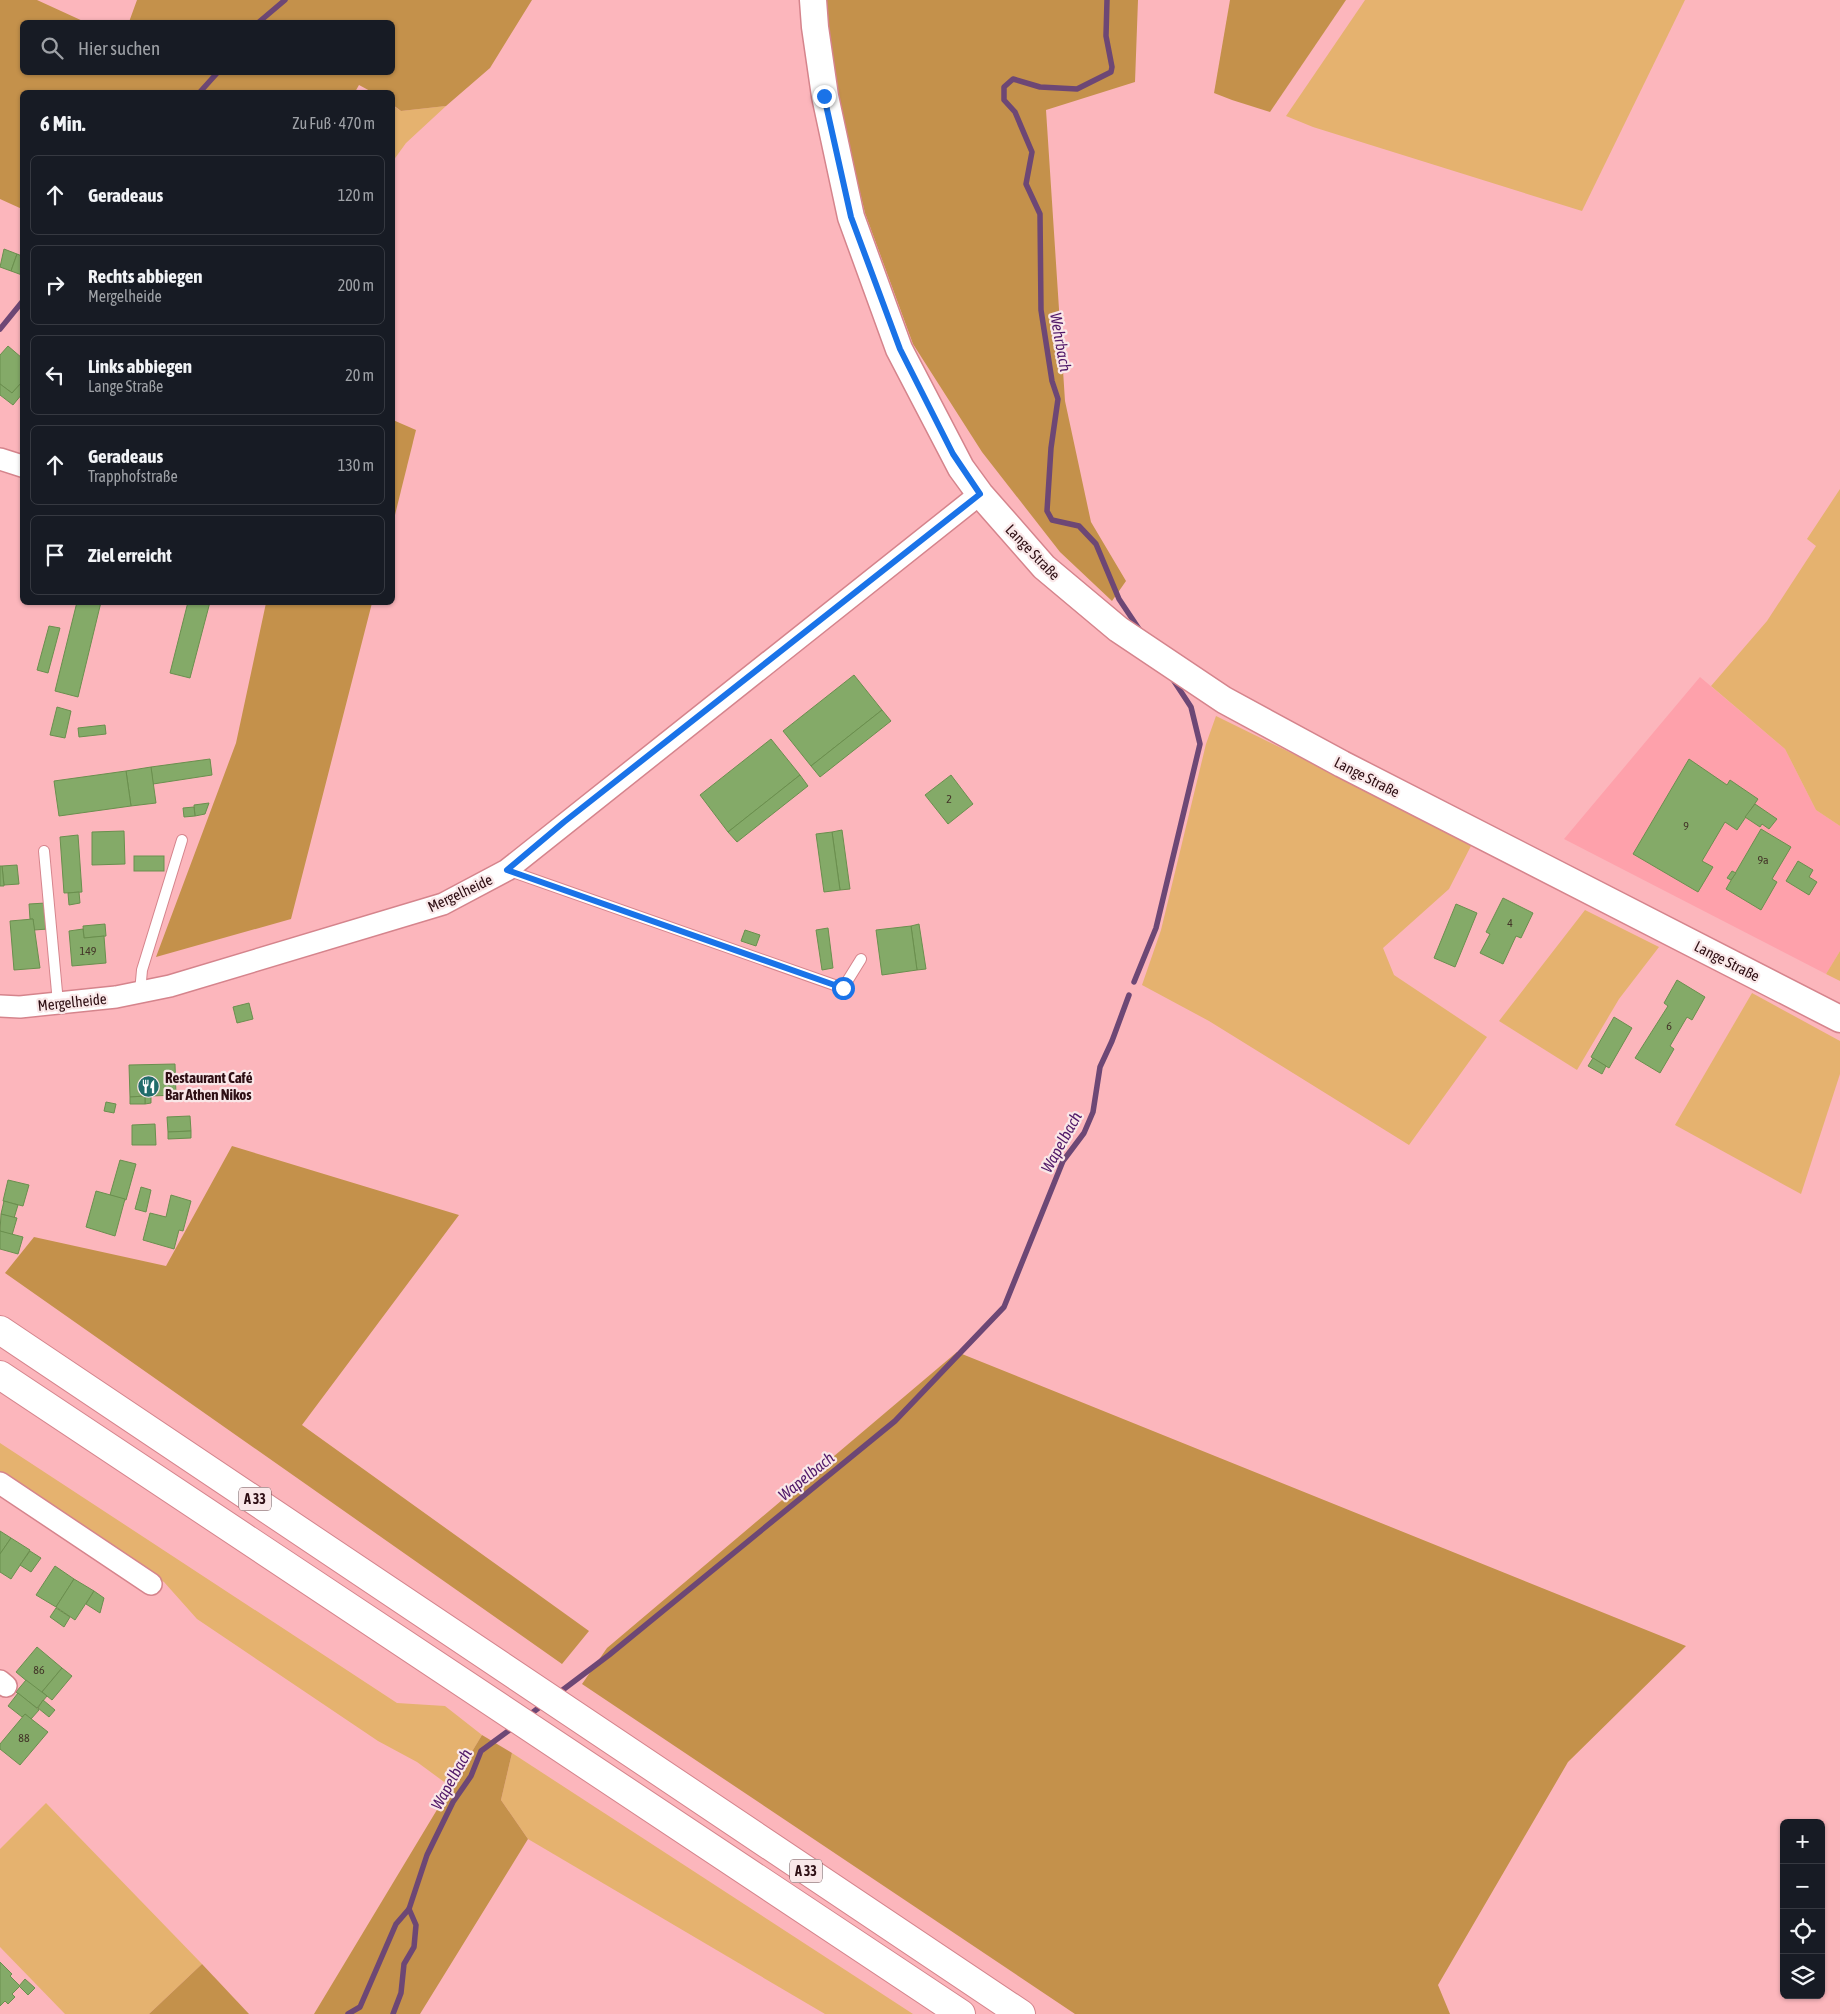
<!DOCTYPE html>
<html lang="de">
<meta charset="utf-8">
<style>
:root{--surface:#171b24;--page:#20242c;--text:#f1f3f6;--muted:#9ea1a6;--line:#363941}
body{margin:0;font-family:"Asap Condensed",sans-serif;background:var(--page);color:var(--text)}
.controls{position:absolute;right:15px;bottom:15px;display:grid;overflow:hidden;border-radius:8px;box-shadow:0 1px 4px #0004}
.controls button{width:45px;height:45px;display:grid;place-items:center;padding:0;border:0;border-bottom:1px solid var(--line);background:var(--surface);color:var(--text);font:25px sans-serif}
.stop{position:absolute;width:15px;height:15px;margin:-11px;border:4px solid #1a73e8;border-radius:50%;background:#fff}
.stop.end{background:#1a73e8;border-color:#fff;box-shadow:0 1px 5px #0008}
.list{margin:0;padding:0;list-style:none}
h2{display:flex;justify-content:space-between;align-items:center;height:65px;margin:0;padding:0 20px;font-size:21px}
h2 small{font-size:16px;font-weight:400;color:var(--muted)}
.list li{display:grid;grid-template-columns:32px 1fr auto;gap:15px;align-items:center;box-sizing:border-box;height:80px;margin:0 10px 10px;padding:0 10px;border:1px solid var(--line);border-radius:8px}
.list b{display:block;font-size:19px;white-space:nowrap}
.list p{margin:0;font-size:16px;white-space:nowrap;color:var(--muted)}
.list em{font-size:16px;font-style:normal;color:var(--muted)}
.icon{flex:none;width:28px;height:28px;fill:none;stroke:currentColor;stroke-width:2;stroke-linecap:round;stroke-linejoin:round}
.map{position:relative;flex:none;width:1840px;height:2014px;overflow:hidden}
.search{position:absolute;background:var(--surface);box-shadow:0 1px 4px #0004;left:20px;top:20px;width:375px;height:55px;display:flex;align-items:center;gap:12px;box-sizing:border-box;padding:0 18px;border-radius:8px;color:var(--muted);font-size:19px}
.panel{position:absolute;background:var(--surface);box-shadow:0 1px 4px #0004;left:20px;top:90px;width:375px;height:515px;border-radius:8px}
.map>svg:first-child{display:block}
.built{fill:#fea1ab}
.green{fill:#e5b26f}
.forest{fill:#c4914b}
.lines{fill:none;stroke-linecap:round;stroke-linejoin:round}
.stream{stroke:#6d4775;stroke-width:5.5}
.building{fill:#84aa68;stroke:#6a8f4e}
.service-casing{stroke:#d5848c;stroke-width:12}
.minor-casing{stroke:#d5848c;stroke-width:24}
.tertiary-casing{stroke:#d5848c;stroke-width:29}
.motorway-casing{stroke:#d5848c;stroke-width:30}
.service{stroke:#fff;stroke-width:10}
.minor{stroke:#fff;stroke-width:21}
.tertiary{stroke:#fff;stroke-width:26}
.motorway{stroke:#fff;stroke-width:28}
.route{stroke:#1a73e8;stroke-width:6}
.labels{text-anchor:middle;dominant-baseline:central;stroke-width:4.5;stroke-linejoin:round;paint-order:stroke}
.number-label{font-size:12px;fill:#443629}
.shield{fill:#f9e7e8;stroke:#6b5054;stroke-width:1}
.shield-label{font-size:14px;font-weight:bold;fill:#2e0f14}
.street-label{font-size:15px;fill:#2e0f14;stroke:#f9e7e8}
.poi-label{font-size:15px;font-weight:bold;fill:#2e0f14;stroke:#f9e7e8;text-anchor:start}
.water-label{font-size:16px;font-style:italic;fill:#501868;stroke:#f9e7e8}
</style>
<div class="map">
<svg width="1840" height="2014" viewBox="0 0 1840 2014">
<rect width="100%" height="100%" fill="#fcb6bc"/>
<polygon class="built" points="1700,677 1785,749 1816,810 1840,826 1840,951 1826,974 1564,839"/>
<g class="green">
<polygon points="1365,0 1685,0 1582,211 1313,127 1286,116"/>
<polygon points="392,105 401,111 446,106 406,143 393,161"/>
<polygon points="1840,489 1840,826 1816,810 1785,749 1711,686 1767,621 1816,546 1807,539"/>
<polygon points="1216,716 1473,842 1449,889 1383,948 1394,975 1487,1037 1409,1145 1209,1021 1142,985 1161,930 1206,744"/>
<polygon points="1585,910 1659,947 1619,999 1577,1070 1499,1021"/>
<polygon points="1840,951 1840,981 1826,974"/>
<polygon points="1752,993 1840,1041 1840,1074 1801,1194 1675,1125"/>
<polygon points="0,1443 397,1703 445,1706 482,1735 451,1787 417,1762 378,1741 197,1619 164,1582 0,1476"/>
<polygon points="512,1753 913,2014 825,2014 528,1839 501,1800"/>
<polygon points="46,1803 202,1964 149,2014 65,2014 0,1947 0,1849"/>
</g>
<g class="forest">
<polygon points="0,0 37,0 85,22 22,22 22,72 392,72 392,22 129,22 137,0 532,0 490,68 446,106 401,111 393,105 392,92 372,92 359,85 355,92 22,92 22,209 0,199"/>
<polygon points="826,0 1138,0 1135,82 1046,110 1065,401 1091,522 1126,581 1112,601 1060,552 982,452 913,344 865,213 836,93 827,25"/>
<polygon points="1230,0 1346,0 1270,112 1232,100 1214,93"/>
<polygon points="393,420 416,430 393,523"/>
<polygon points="266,603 372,603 291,919 156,957 236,743"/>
<polygon points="232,1146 459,1215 302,1425 589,1631 562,1664 5,1273 34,1237 166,1266"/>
<polygon points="957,1352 1686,1646 1568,1762 1438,1985 1450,2014 1075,2014 582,1684 607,1648"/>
<polygon points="482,1735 512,1753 501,1800 528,1839 420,2014 314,2014"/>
<polygon points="202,1964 249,2014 149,2014"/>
</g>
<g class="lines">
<g class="stream">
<polyline points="1107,0 1106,36 1112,67 1111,72 1077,89 1040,87 1013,79 1004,87 1004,100 1015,112 1032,152 1026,184 1040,214 1041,310 1052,381 1058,399 1051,448 1047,511 1052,520 1079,526 1096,544 1119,599 1141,632"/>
<polyline points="259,22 285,0"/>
<polyline points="200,92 218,72"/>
<polyline points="0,329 22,302"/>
<polyline points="1134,982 1156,928 1200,744 1191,707 1172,678"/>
<polyline points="556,1695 609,1655 895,1421 1004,1307 1063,1161 1084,1133 1093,1112 1100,1067 1112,1041 1129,995"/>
<polyline points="528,1716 545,1703"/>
<polyline points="348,2014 360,2007 396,1924 409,1909 427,1855 453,1802 471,1776 481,1751 515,1726"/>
<polyline points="393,2014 401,1993 404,1964 414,1947 416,1925 409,1909"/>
</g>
</g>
<g class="building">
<polygon points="4,249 17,254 11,271 0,267"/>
<polygon points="17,254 22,256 22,275 11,271"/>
<polygon points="8,346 22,358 20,360 22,362 22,382 12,393 0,384 0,355"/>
<polygon points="22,382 22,394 13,405 0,395 0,384 12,393"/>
<polygon points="77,602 101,602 78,697 55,691"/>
<polygon points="188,602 210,602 190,678 170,673"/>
<polygon points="49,626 60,628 48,673 37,670"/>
<polygon points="854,675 882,710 811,766 783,731"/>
<polygon points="57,707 71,711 65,738 50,735"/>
<polygon points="882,710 891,721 820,777 811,766"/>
<polygon points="105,725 106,734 79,737 78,728"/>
<polygon points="771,739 800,775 728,832 700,795"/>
<polygon points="210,759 212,775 153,784 151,767"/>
<polygon points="1689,759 1727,785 1730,780 1758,799 1737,830 1725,822 1702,861 1713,867 1698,892 1633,854"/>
<polygon points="151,767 156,803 131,806 126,771"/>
<polygon points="126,771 131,806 59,816 54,781"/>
<polygon points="800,775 808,786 737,842 728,832"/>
<polygon points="951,775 973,804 948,824 925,795"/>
<polygon points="209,803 205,814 195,816 194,805"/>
<polygon points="1755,804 1777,819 1769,829 1762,824 1760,827 1745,817"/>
<polygon points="194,807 195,816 184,817 183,808"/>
<polygon points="1761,829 1791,847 1772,879 1777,882 1761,910 1726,889"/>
<polygon points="842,830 850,889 840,890 832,832"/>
<polygon points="124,831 125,864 92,865 92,832"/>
<polygon points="832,832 840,890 824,892 816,834"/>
<polygon points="78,835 82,892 64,893 60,837"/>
<rect x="134" y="856" width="30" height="15"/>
<polygon points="1798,861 1813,870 1809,877 1817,882 1809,895 1786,881"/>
<polygon points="17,865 19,884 4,885 2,866"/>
<polygon points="0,866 2,866 4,886 0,886"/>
<polygon points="1732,871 1736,873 1731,880 1727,878"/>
<polygon points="79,892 80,903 69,905 68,893"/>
<polygon points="1503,898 1533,913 1521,938 1516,936 1503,964 1480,953 1490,934 1486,932"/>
<polygon points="46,903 48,929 34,930 33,919 30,919 29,904"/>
<polygon points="1456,904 1477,913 1455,967 1434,958"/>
<polygon points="33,919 40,968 14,970 10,921"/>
<polygon points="105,924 106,936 84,938 83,926"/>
<polygon points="919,924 926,969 917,970 911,926"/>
<polygon points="911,926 917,970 882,975 876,930"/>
<polygon points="828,928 833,968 822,970 816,930"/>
<polygon points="83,929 84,938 104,936 106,963 72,966 69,931"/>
<polygon points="745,930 760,935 756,946 741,941"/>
<polygon points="1677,980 1705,997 1692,1020 1687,1017 1670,1046 1674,1049 1660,1073 1635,1058 1668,1006 1664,1003"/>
<polygon points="249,1003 253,1019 237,1023 233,1007"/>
<polygon points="1614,1017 1632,1028 1609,1068 1591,1057"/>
<polygon points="1593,1058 1606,1066 1602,1074 1588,1066"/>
<polygon points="175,1064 176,1095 151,1096 151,1103 145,1104 145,1096 130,1097 129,1065"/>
<polygon points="145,1096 145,1104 130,1104 130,1097"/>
<polygon points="106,1102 116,1104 114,1113 104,1111"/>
<polygon points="190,1116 191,1131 168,1132 167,1117"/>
<polygon points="155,1124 156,1145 132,1145 132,1125"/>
<polygon points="191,1131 191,1138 168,1139 168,1132"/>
<polygon points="120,1160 136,1164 126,1200 110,1195"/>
<polygon points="8,1180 29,1185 23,1206 3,1201"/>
<polygon points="141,1187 151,1190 146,1212 135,1209"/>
<polygon points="96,1191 125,1199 115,1236 86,1227"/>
<polygon points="171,1195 191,1201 183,1231 179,1230 174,1249 143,1240 150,1213 166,1217"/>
<polygon points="4,1201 18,1205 14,1218 1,1214"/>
<polygon points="1,1214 17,1218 12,1235 0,1231"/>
<polygon points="0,1231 23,1237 18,1254 0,1249"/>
<polygon points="0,1531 11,1538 0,1554"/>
<polygon points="11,1538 30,1550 11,1579 0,1572 0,1554"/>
<polygon points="30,1551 41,1558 31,1572 20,1565"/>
<polygon points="55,1566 74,1579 56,1607 36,1595"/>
<polygon points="74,1579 94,1591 75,1620 56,1607"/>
<polygon points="94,1591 104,1598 100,1613 86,1604"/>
<polygon points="56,1608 70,1617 64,1627 50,1617"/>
<polygon points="37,1647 62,1668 41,1693 16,1672"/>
<polygon points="62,1668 72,1676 52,1700 42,1692"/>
<polygon points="26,1680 47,1696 37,1708 16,1692"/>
<polygon points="18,1693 39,1710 31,1719 25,1714 22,1717 8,1706"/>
<polygon points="43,1700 55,1710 49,1717 38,1708"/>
<polygon points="25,1714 48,1732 20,1765 0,1749 0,1744"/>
<polygon points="0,1962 12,1974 10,1976 20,1986 12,1994 15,1997 8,2004 5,2001 0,2006"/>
<polygon points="25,1979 35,1988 28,1995 19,1986"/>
</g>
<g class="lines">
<defs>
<g id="service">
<polyline points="44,851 58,1003"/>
<polyline points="507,870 843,988 861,959"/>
<polyline points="140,992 142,970 182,840"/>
</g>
<g id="minor">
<polyline points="0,459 22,466"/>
<polyline points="0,1006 20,1007 116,997 170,986 443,904 507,870 980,494"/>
<polyline points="0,1483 151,1584"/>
<polyline points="0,1681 6,1686"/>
</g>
<polyline id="tertiary" points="813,0 815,27 825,96 851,217 899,349 961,468 980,494 1044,567 1118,629 1224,700 1342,764 1840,1019"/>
<g id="motorway">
<path d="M0,1330c342,226 680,458 1021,684"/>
<polyline points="0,1375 961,2014"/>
</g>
</defs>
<use href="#service" class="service-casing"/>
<use href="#minor" class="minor-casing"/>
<use href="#tertiary" class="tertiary-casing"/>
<use href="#motorway" class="motorway-casing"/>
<use href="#service" class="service"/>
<use href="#minor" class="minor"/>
<use href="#tertiary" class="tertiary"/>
<use href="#motorway" class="motorway"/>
</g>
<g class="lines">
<polyline class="route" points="824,96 851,217 900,349 953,454 980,494 564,822 507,870 843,988"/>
</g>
<defs>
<symbol id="restaurant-disc" viewBox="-11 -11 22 22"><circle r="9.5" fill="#206c6a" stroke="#f9e7e8"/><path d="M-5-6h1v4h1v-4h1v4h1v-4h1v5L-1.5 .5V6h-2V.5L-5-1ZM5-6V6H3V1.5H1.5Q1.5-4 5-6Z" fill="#fff"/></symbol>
</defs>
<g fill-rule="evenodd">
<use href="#restaurant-disc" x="136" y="1074" width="25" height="25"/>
</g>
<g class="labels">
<g class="number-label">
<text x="949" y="799">2</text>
<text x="1686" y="826">9</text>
<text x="1763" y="860">9a</text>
<text x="1510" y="923">4</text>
<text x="88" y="951">149</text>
<text x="1669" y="1026">6</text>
<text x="39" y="1670">86</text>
<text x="24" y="1738">88</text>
</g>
<g class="shield">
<rect x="239" y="1487.5" width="32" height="23" rx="4"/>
<rect x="790" y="1859.5" width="32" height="23" rx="4"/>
</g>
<g class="shield-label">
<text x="255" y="1499">A 33</text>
<text x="806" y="1871">A 33</text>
</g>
<g class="street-label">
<text transform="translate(1033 552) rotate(46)">Lange Straße</text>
<text transform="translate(1367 777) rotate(27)">Lange Straße</text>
<text transform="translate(460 893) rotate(-25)">Mergelheide</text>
<text transform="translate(1727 961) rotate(27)">Lange Straße</text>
<text transform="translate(72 1002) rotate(-6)">Mergelheide</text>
</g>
<g class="poi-label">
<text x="165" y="1077">Restaurant Café<tspan x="165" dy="17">Bar Athen Nikos</tspan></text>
</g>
<g class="water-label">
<text transform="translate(1061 342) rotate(80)">Wehrbach</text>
<text transform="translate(1061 1142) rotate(-61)">Wapelbach</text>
<text transform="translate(806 1476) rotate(-39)">Wapelbach</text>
<text transform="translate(451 1779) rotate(-61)">Wapelbach</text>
</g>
</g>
</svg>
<div class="controls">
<button>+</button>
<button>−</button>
<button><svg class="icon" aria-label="locate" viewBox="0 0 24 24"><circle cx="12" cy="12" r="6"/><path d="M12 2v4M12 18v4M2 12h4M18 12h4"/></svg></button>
<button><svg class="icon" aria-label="layers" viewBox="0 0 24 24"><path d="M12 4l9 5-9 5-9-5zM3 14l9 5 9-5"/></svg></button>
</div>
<div class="stop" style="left:843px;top:988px"></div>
<div class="stop end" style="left:824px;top:96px"></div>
<div class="search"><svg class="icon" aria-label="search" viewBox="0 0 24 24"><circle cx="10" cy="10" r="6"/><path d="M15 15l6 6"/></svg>Hier suchen</div>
<section class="panel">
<h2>6 Min.<small>Zu Fuß · 470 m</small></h2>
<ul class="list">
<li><svg class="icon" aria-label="ahead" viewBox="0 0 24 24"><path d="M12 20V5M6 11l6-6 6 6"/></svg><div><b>Geradeaus</b></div><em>120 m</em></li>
<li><svg class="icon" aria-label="right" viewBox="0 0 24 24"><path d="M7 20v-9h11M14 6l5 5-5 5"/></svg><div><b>Rechts abbiegen</b><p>Mergelheide</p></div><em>200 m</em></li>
<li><svg class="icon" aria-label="left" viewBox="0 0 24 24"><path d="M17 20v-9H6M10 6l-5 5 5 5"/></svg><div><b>Links abbiegen</b><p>Lange Straße</p></div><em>20 m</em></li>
<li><svg class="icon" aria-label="ahead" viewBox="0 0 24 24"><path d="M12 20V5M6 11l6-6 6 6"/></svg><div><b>Geradeaus</b><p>Trapphofstraße</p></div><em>130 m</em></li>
<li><svg class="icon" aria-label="arrive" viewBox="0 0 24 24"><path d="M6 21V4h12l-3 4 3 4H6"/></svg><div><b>Ziel erreicht</b></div></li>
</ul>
</section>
</div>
